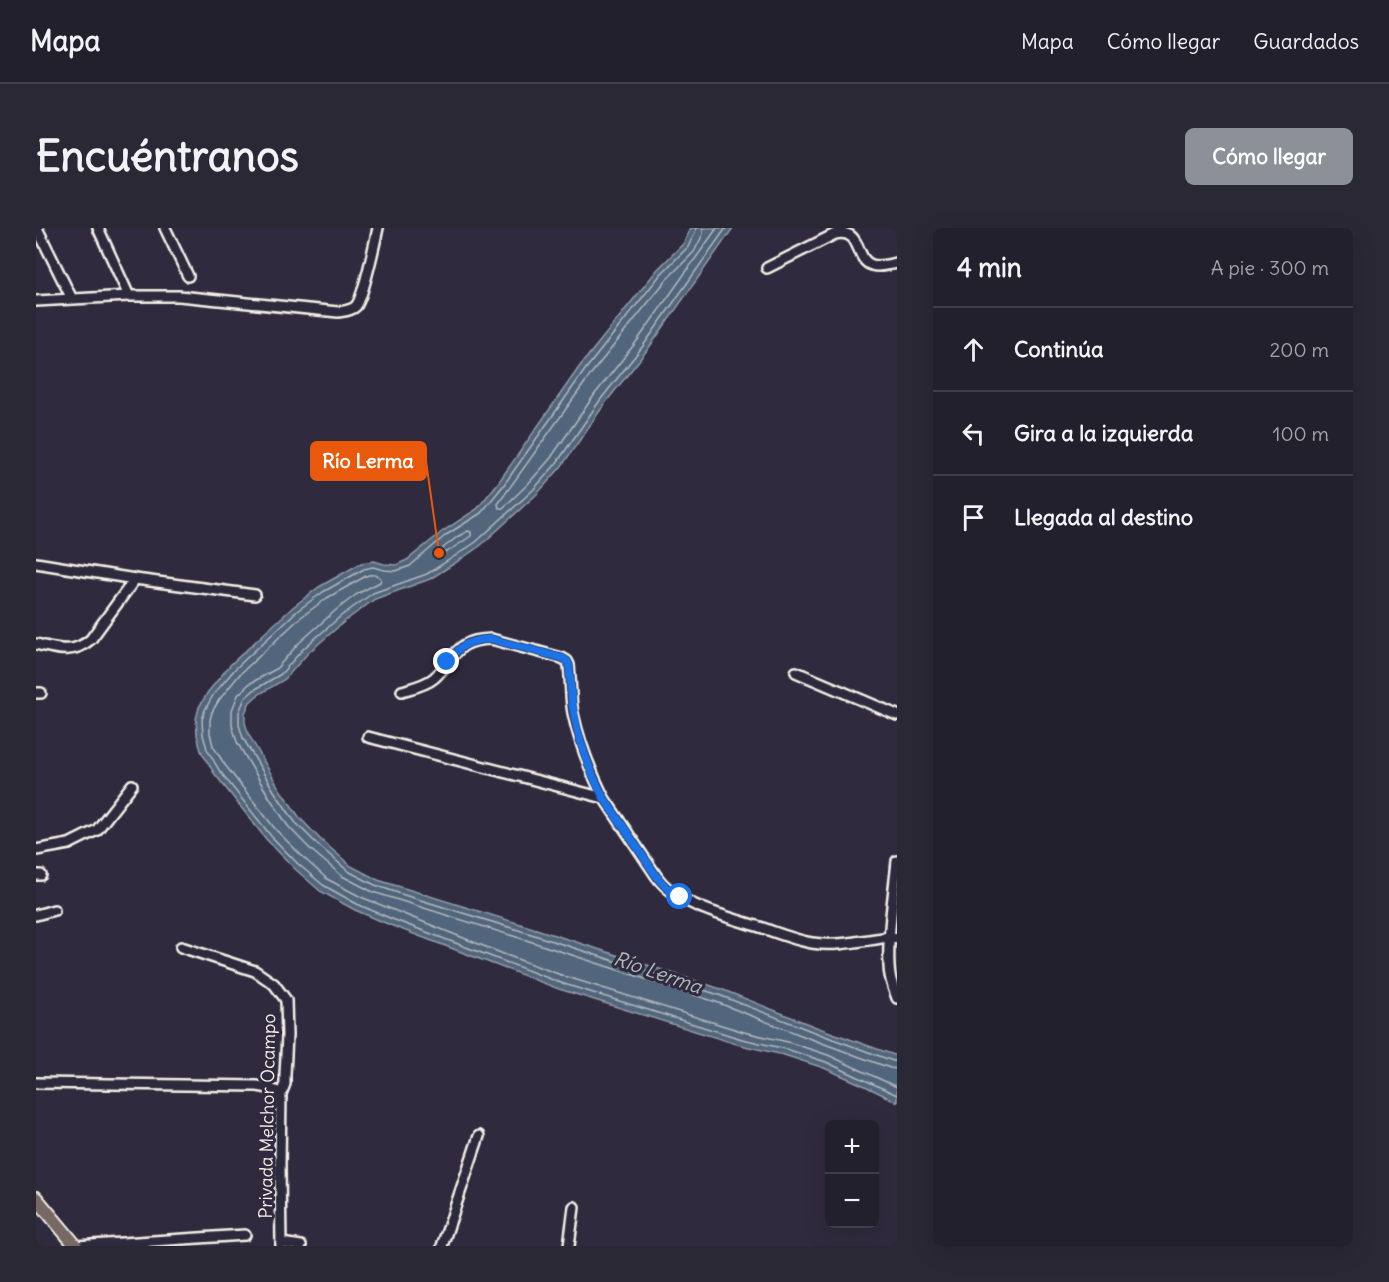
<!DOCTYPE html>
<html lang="es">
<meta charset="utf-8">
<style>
:root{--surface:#23202e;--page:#2b2836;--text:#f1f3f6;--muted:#a3a3aa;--line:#403e4a;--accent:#8c9099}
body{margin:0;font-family:Delius,sans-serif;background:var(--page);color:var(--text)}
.controls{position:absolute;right:18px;bottom:18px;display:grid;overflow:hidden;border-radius:9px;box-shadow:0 6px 24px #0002}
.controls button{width:54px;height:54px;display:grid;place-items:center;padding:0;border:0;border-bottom:2px solid var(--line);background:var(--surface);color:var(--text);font:30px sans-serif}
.stop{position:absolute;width:18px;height:18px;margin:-14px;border:4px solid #1a73e8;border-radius:50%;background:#fff}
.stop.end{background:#1a73e8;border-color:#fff;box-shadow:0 2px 6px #0008}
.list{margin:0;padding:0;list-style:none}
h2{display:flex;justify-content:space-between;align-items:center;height:78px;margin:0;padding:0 24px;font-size:26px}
h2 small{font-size:20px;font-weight:400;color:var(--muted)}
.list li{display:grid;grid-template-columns:39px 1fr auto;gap:18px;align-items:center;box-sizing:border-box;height:84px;padding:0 24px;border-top:2px solid var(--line)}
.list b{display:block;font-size:22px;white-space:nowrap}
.list em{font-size:20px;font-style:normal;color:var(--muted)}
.icon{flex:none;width:33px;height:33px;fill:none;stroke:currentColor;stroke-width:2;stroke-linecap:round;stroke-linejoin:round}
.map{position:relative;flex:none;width:861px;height:1018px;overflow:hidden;border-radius:9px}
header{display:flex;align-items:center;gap:36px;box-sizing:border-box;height:84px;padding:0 30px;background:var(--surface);border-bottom:2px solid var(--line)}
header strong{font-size:28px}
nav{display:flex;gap:33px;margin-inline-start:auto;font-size:21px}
.intro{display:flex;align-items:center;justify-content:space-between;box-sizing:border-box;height:144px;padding:0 36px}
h1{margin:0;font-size:42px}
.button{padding:15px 27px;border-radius:9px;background:var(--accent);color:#fff;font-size:21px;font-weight:700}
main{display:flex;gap:36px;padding:0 36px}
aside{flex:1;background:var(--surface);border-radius:9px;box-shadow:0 6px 24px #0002}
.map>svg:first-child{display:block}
.water{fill:#51657c;stroke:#929da7;stroke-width:1.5}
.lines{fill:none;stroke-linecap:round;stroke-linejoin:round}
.shore{stroke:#b3b9bd;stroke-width:1.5}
.minor-casing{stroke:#f4f1e8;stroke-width:14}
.major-casing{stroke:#f4f1e8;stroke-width:16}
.minor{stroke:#2f2a3d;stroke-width:9}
.major{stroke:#766964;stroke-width:12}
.route{stroke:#1a73e8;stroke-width:8}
.labels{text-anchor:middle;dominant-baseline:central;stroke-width:6;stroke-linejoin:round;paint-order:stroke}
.street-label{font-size:18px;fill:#f4f1e8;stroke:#2f2a3d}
.water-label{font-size:20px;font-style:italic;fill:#b3b9bd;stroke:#2f2a3d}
.leader{fill:none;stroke:#e8590c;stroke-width:2}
.callout-dot{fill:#e8590c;stroke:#2f2a3d;stroke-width:2}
.callout{fill:#e8590c;stroke:#e8590c;stroke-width:2}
.callout-label{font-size:20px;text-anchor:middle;font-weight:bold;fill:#fff}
</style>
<header>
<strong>Mapa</strong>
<nav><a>Mapa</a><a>Cómo llegar</a><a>Guardados</a></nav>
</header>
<div class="intro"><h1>Encuéntranos</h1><a class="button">Cómo llegar</a></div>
<main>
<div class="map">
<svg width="861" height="1018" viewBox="0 0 861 1018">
<rect width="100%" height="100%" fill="#2f2a3d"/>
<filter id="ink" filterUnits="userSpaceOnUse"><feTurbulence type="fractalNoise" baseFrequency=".0167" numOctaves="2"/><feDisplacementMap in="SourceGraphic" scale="12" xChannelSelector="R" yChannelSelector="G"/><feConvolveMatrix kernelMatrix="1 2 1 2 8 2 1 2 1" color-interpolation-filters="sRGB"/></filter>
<g filter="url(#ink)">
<polygon class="water" points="655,0 697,0 612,121 570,174 525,239 501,266 444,318 419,335 394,351 339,371 309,393 272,425 249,451 222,467 214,474 209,485 209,495 213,507 243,560 264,590 284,611 315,638 342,652 494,699 685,761 780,799 861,828 861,874 827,857 788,840 748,827 704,817 523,761 354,697 319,682 284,663 258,640 230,611 178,545 165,523 161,507 160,491 163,479 172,464 194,437 257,379 283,359 325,335 338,333 348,336 360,337 371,332 407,303 441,281 462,255 544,138 621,42 647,16"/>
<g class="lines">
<g class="shore">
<polyline points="660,0 659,5 652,19 625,46 549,142 467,258 445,285 410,307 374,338 360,343 348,342 337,339 328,341 287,364 261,383 199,441 177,467 169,482 166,492 167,507 171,521 183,542 235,608 262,636 287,657 321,676 356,691 525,755 706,811 750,821 790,834 861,867"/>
<polyline points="667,0 667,6 658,24 631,51 555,146 462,276 463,280 467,280 491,257 514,231 559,166 601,113 681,0"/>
<polyline points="690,0 607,118 565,171 520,236 497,262 440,314 416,330 391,346 337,365 305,388 268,420 245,446 218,462 209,470 203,484 203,497 207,510 238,563 259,594 280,615 312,643 339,657 368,667 492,705 683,767 778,804 857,833 861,833"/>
<polygon points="432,303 435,304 435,308 411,324 407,324 407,320 421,309"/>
<path d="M861,841l-7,-1 -79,-29 -95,-37 -190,-62 -153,-48 -31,-16 -32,-27 -22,-23 -20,-31 -31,-53 -5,-17v-15l6,-15 11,-11 27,-15 23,-26 37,-33 21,-16 23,-12 1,-3c-3,-5 -10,-5 -15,-3l-39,22 -26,19 -61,57 -21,26 -7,12 -2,8v13l3,13 12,19 51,65 28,28 23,21 34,18 145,58 58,21 180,56 44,10 40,13 69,32"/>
</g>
<defs>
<g id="minor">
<polyline points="1,0 36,71"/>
<polyline points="62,0 93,68"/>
<polyline points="129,0 152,48"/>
<path d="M731,40l68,-34c28,-6 19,26 37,31 7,3 18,-1 25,-2"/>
<path d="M0,73l93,-5h50l159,16c6,-1 13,-1 18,-6 7,-8 19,-64 22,-78"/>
<polyline points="0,335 99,351 219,367"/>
<path d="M0,416c21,5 37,11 55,-5l44,-60"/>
<polyline points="760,444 861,487"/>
<path d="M366,463c10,-3 24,-6 32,-13 23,-21 20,-38 57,-39l71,19 5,3 2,4c2,16 1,32 4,48 6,29 18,59 31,85l53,79c21,29 72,40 106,51 16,6 32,12 49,15 25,4 52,-3 78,-6l7,1"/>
<polyline points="0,465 5,465"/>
<polyline points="332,509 568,570"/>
<polyline points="0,622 33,616 61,602 96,557"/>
<path d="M861,633c-3,32 -10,73 -8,105 0,11 4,22 8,32"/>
<polyline points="0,647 5,647"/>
<polyline points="0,687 18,682"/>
<polyline points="145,719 219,743 238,756 250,772 251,807 249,847 249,856 245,866 244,937 245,1018"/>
<path d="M0,855l221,3c9,1 16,3 24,8"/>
<polyline points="245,1015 265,1018"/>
<polyline points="40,1018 209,1007"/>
<polyline points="406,1018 443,908"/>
<polyline points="533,1018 538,979"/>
</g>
<polyline id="major" points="0,970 40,1018"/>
</defs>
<use href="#minor" class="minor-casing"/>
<use href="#major" class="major-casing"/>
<use href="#minor" class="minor"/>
<use href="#major" class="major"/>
</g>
</g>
<g class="lines" filter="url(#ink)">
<path class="route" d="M411,434c14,-17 22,-22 44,-23l71,19 5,3 2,4c2,16 1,32 5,48 5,29 16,59 30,85l53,79 9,10 14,10"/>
</g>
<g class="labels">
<g class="street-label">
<text transform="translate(231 888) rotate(-89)">Privada Melchor Ocampo</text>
</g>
<g class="water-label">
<text transform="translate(622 744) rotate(19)">Río Lerma</text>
</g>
</g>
<path class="leader" d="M403 325L390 233"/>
<circle class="callout-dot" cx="403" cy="325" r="6"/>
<rect class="callout" x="275" y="214" width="115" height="38" rx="6"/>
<g class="callout-label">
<text x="332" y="240">Río Lerma</text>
</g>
</svg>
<div class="controls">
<button>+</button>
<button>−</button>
</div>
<div class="stop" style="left:644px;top:669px"></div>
<div class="stop end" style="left:411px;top:434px"></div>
</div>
<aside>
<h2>4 min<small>A pie · 300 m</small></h2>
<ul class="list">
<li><svg class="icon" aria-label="ahead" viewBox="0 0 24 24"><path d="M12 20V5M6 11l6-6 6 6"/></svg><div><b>Continúa</b></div><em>200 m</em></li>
<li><svg class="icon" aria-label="left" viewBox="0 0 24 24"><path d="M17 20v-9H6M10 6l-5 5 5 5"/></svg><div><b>Gira a la izquierda</b></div><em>100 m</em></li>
<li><svg class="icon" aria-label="arrive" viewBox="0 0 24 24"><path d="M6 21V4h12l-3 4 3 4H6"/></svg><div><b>Llegada al destino</b></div></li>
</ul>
</aside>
</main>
